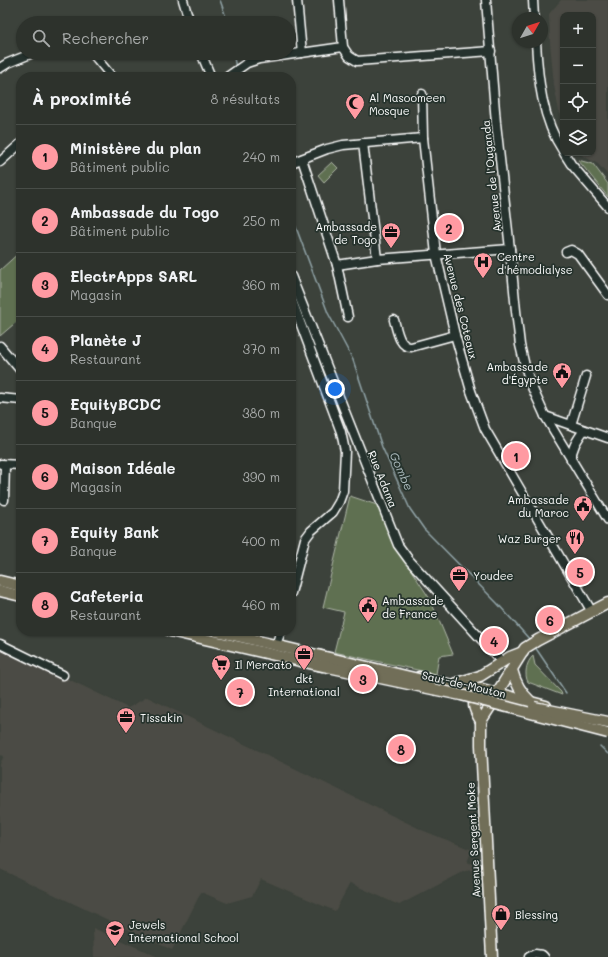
<!DOCTYPE html>
<html lang="fr">
<meta charset="utf-8">
<style>
:root{--surface:#2d322c;--page:#353a34;--text:#f1f3f6;--muted:#a7aaa9;--line:#484d48;--accent:#ff9aa2}
body{margin:0;font-family:Mali,sans-serif;background:var(--page);color:var(--text)}
.controls{position:absolute;right:12px;top:12px;display:grid;overflow:hidden;border-radius:8px;box-shadow:0 1px 3px #0004}
.controls button{width:36px;height:36px;display:grid;place-items:center;padding:0;border:0;border-bottom:1px solid var(--line);background:var(--surface);color:var(--text);font:20px sans-serif}
.compass{position:absolute;left:512px;top:12px;width:36px;height:36px;border-radius:50%;background:var(--surface);box-shadow:0 1px 3px #0004;rotate:51deg}
.you{position:absolute;left:335px;top:389px;width:14px;height:14px;margin:-10px;border:3px solid #fff;border-radius:50%;background:#1a73e8;box-shadow:0 0 0 6px #1a73e833}
.badge{display:grid;place-items:center;width:26px;height:26px;border-radius:50%;background:var(--accent);color:#111;font-size:13px;font-weight:700}
.pin{position:absolute;translate:-50% -50%;border:2px solid #fff;box-shadow:0 1px 4px #0006}
.list{margin:0;padding:0;list-style:none}
h2{display:flex;justify-content:space-between;align-items:center;height:52px;margin:0;padding:0 16px;font-size:17px}
h2 small{font-size:13px;font-weight:400;color:var(--muted)}
.list li{display:grid;grid-template-columns:26px 1fr auto;gap:12px;align-items:center;box-sizing:border-box;height:64px;padding:0 16px;border-top:1px solid var(--line)}
.list b{display:block;font-size:15px;white-space:nowrap}
.list p{margin:0;font-size:13px;white-space:nowrap;color:var(--muted)}
.list em{font-size:13px;font-style:normal;color:var(--muted)}
.icon{flex:none;width:22px;height:22px;fill:none;stroke:currentColor;stroke-width:2;stroke-linecap:round;stroke-linejoin:round}
.map{position:relative;flex:none;width:608px;height:957px;overflow:hidden}
.search{position:absolute;background:var(--surface);box-shadow:0 1px 3px #0004;left:16px;top:16px;width:280px;height:44px;display:flex;align-items:center;gap:10px;box-sizing:border-box;padding:0 14px;border-radius:22px;color:var(--muted);font-size:15px}
.panel{position:absolute;background:var(--surface);box-shadow:0 1px 3px #0004;left:16px;top:72px;width:280px;height:564px;border-radius:16px}
.map>svg:first-child{display:block}
.built{fill:#4c4c45}
.green{fill:#5f6f51;stroke:#afb7a8}
.lines{fill:none;stroke-linecap:round;stroke-linejoin:round}
.stream{stroke:#91a4a8;stroke-width:1.5}
.minor-casing{stroke:#fff;stroke-width:11}
.major-casing{stroke:#fff;stroke-width:13}
.minor{stroke:#26332d;stroke-width:8}
.major{stroke:#716e59;stroke-width:10}
.major-bridge-casing{stroke:#fff;stroke-width:13;stroke-linecap:butt}
.major-bridge{stroke:#716e59;stroke-width:10}
.labels{text-anchor:middle;dominant-baseline:central;stroke-width:3.5;stroke-linejoin:round;paint-order:stroke}
.poi-label{font-size:11px;fill:#fff;stroke:#26332d;text-anchor:start}
.street-label{font-size:11px;fill:#fff;stroke:#26332d}
.water-label{font-size:12px;font-style:italic;fill:#adbbbe;stroke:#26332d}
</style>
<div class="map">
<svg width="608" height="957" viewBox="0 0 608 957">
<rect width="100%" height="100%" fill="#3c423b"/>
<filter id="ink" filterUnits="userSpaceOnUse"><feTurbulence type="fractalNoise" baseFrequency=".025" numOctaves="2"/><feDisplacementMap in="SourceGraphic" scale="8" xChannelSelector="R" yChannelSelector="G"/><feConvolveMatrix kernelMatrix="1 2 1 2 8 2 1 2 1" color-interpolation-filters="sRGB"/></filter>
<g filter="url(#ink)">
<g class="built">
<polygon points="561,0 608,0 608,175 598,164 583,156 581,153 593,153 593,15 563,15 563,120 559,111 554,85 550,42 549,14"/>
<polygon points="0,646 128,708 147,697 424,831 472,850 467,862 472,864 473,870 465,871 399,905 350,883 335,911 261,879 252,896 227,903 201,892 172,950 0,869 0,764 4,756 0,755"/>
<polygon points="93,928 158,957 94,957"/>
</g>
<g class="green">
<polygon points="578,160 593,164 608,184 608,197"/>
<polygon points="332,162 338,168 324,182 318,175"/>
<polygon points="21,251 21,318 0,336 0,270"/>
<polygon points="350,496 380,506 397,549 430,599 453,654 439,656 436,674 334,652 344,612 323,607"/>
<path d="M533,656l2,9 26,27 1,3 -34,-13c-4,-7 -2,-20 5,-26z"/>
</g>
<g class="lines">
<g class="stream">
<polyline points="220,0 228,23"/>
<polyline points="233,53 236,68"/>
<polyline points="291,214 328,313 353,360 382,447 410,509 424,529 497,603 531,641"/>
<polyline points="535,647 566,693"/>
<polyline points="600,746 608,754"/>
</g>
<defs>
<g id="minor">
<polyline points="183,0 190,23"/>
<polyline points="297,0 302,53"/>
<polyline points="339,0 343,47 349,56 357,61 491,51"/>
<polyline points="486,0 496,123 510,249 516,311 520,345 525,366 531,385 545,416 608,520"/>
<polyline points="533,0 534,18"/>
<path d="M536,42c2,37 6,78 27,109"/>
<polyline points="92,53 112,77"/>
<polyline points="201,53 211,77"/>
<polyline points="0,68 8,63 33,53"/>
<polyline points="227,77 247,63 259,59 343,47"/>
<polyline points="422,94 423,138 436,254 455,335 471,391 485,429 592,612"/>
<polyline points="363,143 377,259"/>
<polyline points="564,153 571,164 608,207"/>
<polyline points="302,159 337,265 348,317"/>
<polyline points="0,162 21,143"/>
<polyline points="291,163 327,149 343,145 423,138"/>
<polyline points="566,252 571,250 578,254 608,295"/>
<polyline points="337,265 377,259 510,249"/>
<polyline points="291,276 398,545 409,560 502,662"/>
<polyline points="291,298 341,432 345,451 343,491 339,502 333,512 311,531 305,539 291,593"/>
<path d="M394,320c3,10 5,27 17,27l44,-12"/>
<polyline points="0,346 21,371"/>
<polyline points="0,398 21,400"/>
<polyline points="545,416 608,438"/>
<polyline points="571,425 586,376"/>
<path d="M571,460c1,-13 6,-20 13,-30"/>
<polyline points="1,464 21,465"/>
<polyline points="4,500 5,465"/>
<polyline points="0,644 63,675"/>
<polyline points="276,645 281,631"/>
<polyline points="529,957 535,954 542,955 544,957"/>
</g>
<g id="major">
<polyline points="0,581 21,586"/>
<polyline points="0,591 21,596"/>
<polyline points="170,631 322,666"/>
<polyline points="216,631 325,657"/>
<path d="M512,670c3,12 8,22 18,31"/>
<polyline points="419,677 452,685 478,688 546,706"/>
<polyline points="457,683 480,676 510,657 523,652"/>
<path d="M477,691c-5,13 -4,17 4,30"/>
<polyline points="481,721 481,745 492,957"/>
<polyline points="481,721 490,707 497,693 525,648 538,640 608,603"/>
</g>
</defs>
<use href="#minor" class="minor-casing"/>
<use href="#major" class="major-casing"/>
<use href="#minor" class="minor"/>
<use href="#major" class="major"/>
<defs>
<g id="major-bridge">
<polyline points="317,655 427,681"/>
<polyline points="314,664 461,695 608,733"/>
<polyline points="534,707 608,722"/>
</g>
</defs>
<use href="#major-bridge" class="major-bridge-casing"/>
<use href="#major-bridge" class="major-bridge"/>
</g>
</g>
<defs>
<symbol id="mosque-pin" viewBox="-11 -11 22 30"><path d="M0 17L-7.5 6A9.5 9.5 0 1 1 7.5 6Z" fill="#ff9aa2" stroke="#26332d"/><path d="M3.5-4.9A6 6 0 1 0 3.5 4.9A5 5 0 1 1 3.5-4.9Z" fill="#111"/></symbol>
<symbol id="office-pin" viewBox="-11 -11 22 30"><path d="M0 17L-7.5 6A9.5 9.5 0 1 1 7.5 6Z" fill="#ff9aa2" stroke="#26332d"/><path d="M-6-3h4V-5.5h4V-3h4V5H-6ZM-1-4.5V-3h2v-1.5ZM-6 0V1H6V0Z" fill="#111"/></symbol>
<symbol id="hospital-pin" viewBox="-11 -11 22 30"><path d="M0 17L-7.5 6A9.5 9.5 0 1 1 7.5 6Z" fill="#ff9aa2" stroke="#26332d"/><path d="M-5-5h3v3.5h4V-5h3V5h-3V1.5h-4V5h-3Z" fill="#111"/></symbol>
<symbol id="civic-pin" viewBox="-11 -11 22 30"><path d="M0 17L-7.5 6A9.5 9.5 0 1 1 7.5 6Z" fill="#ff9aa2" stroke="#26332d"/><path d="M-.6-6.5H3V-4.5H.6V-3L4-1V1h2V6H-6V1h2V-1L-.6-3ZM-1.2 2.5V6h2.4V2.5Z" fill="#111"/></symbol>
<symbol id="restaurant-pin" viewBox="-11 -11 22 30"><path d="M0 17L-7.5 6A9.5 9.5 0 1 1 7.5 6Z" fill="#ff9aa2" stroke="#26332d"/><path d="M-5-6h1v4h1v-4h1v4h1v-4h1v5L-1.5 .5V6h-2V.5L-5-1ZM5-6V6H3V1.5H1.5Q1.5-4 5-6Z" fill="#111"/></symbol>
<symbol id="supermarket-pin" viewBox="-11 -11 22 30"><path d="M0 17L-7.5 6A9.5 9.5 0 1 1 7.5 6Z" fill="#ff9aa2" stroke="#26332d"/><path d="M-6-5.5h2.5l.6 2H6L4.5 2H-2.5L-4.4-4H-6ZM-1.5 3.2a1.3 1.3 0 1 0 .1 0ZM3 3.2a1.3 1.3 0 1 0 .1 0Z" fill="#111"/></symbol>
<symbol id="shop-pin" viewBox="-11 -11 22 30"><path d="M0 17L-7.5 6A9.5 9.5 0 1 1 7.5 6Z" fill="#ff9aa2" stroke="#26332d"/><path d="M-5-2.5h2.3a2.7 3.5 0 0 1 5.4 0H5L5.5 6h-11ZM-1.5-2.5h3a1.5 2.3 0 0 0-3 0Z" fill="#111"/></symbol>
<symbol id="school-pin" viewBox="-11 -11 22 30"><path d="M0 17L-7.5 6A9.5 9.5 0 1 1 7.5 6Z" fill="#ff9aa2" stroke="#26332d"/><path d="M0-5L7-2L0 1L-7-2ZM-4 1L0 2.5L4 1V4Q0 6-4 4Z" fill="#111"/></symbol>
</defs>
<g fill-rule="evenodd">
<use href="#mosque-pin" x="344" y="92" width="22" height="30"/>
<use href="#office-pin" x="380" y="221" width="22" height="30"/>
<use href="#hospital-pin" x="472" y="251" width="22" height="30"/>
<use href="#civic-pin" x="551" y="361" width="22" height="30"/>
<use href="#civic-pin" x="572" y="494" width="22" height="30"/>
<use href="#restaurant-pin" x="564" y="527" width="22" height="30"/>
<use href="#office-pin" x="448" y="564" width="22" height="30"/>
<use href="#civic-pin" x="357" y="595" width="22" height="30"/>
<use href="#office-pin" x="293" y="643" width="22" height="30"/>
<use href="#supermarket-pin" x="210" y="653" width="22" height="30"/>
<use href="#office-pin" x="115" y="706" width="22" height="30"/>
<use href="#shop-pin" x="490" y="903" width="22" height="30"/>
<use href="#school-pin" x="104" y="919" width="22" height="30"/>
</g>
<g class="labels">
<g class="poi-label">
<text x="369" y="97">Al Masoomeen<tspan x="369" dy="13">Mosque</tspan></text>
<text x="377" y="226" text-anchor="end">Ambassade<tspan x="377" dy="13">de Togo</tspan></text>
<text x="497" y="256">Centre<tspan x="497" dy="13">d'hémodialyse</tspan></text>
<text x="548" y="366" text-anchor="end">Ambassade<tspan x="548" dy="13">d'Égypte</tspan></text>
<text x="569" y="499" text-anchor="end">Ambassade<tspan x="569" dy="13">du Maroc</tspan></text>
<text x="561" y="538" text-anchor="end">Waz Burger</text>
<text x="473" y="575">Youdee</text>
<text x="382" y="600">Ambassade<tspan x="382" dy="13">de France</tspan></text>
<text x="235" y="664">Il Mercato</text>
<text x="304" y="678" text-anchor="middle">dkt<tspan x="304" dy="13">International</tspan></text>
<text x="140" y="717">Tissakin</text>
<text x="515" y="914">Blessing</text>
<text x="129" y="924">Jewels<tspan x="129" dy="13">International School</tspan></text>
</g>
<g class="street-label">
<text transform="translate(491 176) rotate(-96)">Avenue de l’Ouganda</text>
<text transform="translate(461 306) rotate(76)">Avenue des Coteaux</text>
<text transform="translate(383 479) rotate(68)">Rue Adama</text>
<text transform="translate(464 684) rotate(13)">Saut-de-Mouton</text>
<text transform="translate(473 840) rotate(-93)">Avenue Sergent Moke</text>
</g>
<g class="water-label">
<text transform="translate(402 471) rotate(66)">Gombe</text>
</g>
</g>
</svg>
<div class="controls">
<button>+</button>
<button>−</button>
<button><svg class="icon" aria-label="locate" viewBox="0 0 24 24"><circle cx="12" cy="12" r="6"/><path d="M12 2v4M12 18v4M2 12h4M18 12h4"/></svg></button>
<button><svg class="icon" aria-label="layers" viewBox="0 0 24 24"><path d="M12 4l9 5-9 5-9-5zM3 14l9 5 9-5"/></svg></button>
</div>
<svg class="compass" viewBox="-18 -18 36 36"><path d="M0-13l5 13h-10z" fill="#e53935"/><path d="M0 13l5-13h-10z" fill="#a7aaa9"/></svg>
<div class="you"></div>
<div class="pin badge" style="left:516px;top:456px">1</div>
<div class="pin badge" style="left:449px;top:228px">2</div>
<div class="pin badge" style="left:363px;top:679px">3</div>
<div class="pin badge" style="left:494px;top:641px">4</div>
<div class="pin badge" style="left:580px;top:572px">5</div>
<div class="pin badge" style="left:550px;top:620px">6</div>
<div class="pin badge" style="left:240px;top:692px">7</div>
<div class="pin badge" style="left:401px;top:749px">8</div>
<div class="search"><svg class="icon" aria-label="search" viewBox="0 0 24 24"><circle cx="10" cy="10" r="6"/><path d="M15 15l6 6"/></svg>Rechercher</div>
<section class="panel">
<h2>À proximité<small>8 résultats</small></h2>
<ul class="list">
<li><span class="badge">1</span><div><b>Ministère du plan</b><p>Bâtiment public</p></div><em>240 m</em></li>
<li><span class="badge">2</span><div><b>Ambassade du Togo</b><p>Bâtiment public</p></div><em>250 m</em></li>
<li><span class="badge">3</span><div><b>ElectrApps SARL</b><p>Magasin</p></div><em>360 m</em></li>
<li><span class="badge">4</span><div><b>Planète J</b><p>Restaurant</p></div><em>370 m</em></li>
<li><span class="badge">5</span><div><b>EquityBCDC</b><p>Banque</p></div><em>380 m</em></li>
<li><span class="badge">6</span><div><b>Maison Idéale</b><p>Magasin</p></div><em>390 m</em></li>
<li><span class="badge">7</span><div><b>Equity Bank</b><p>Banque</p></div><em>400 m</em></li>
<li><span class="badge">8</span><div><b>Cafeteria</b><p>Restaurant</p></div><em>460 m</em></li>
</ul>
</section>
</div>
